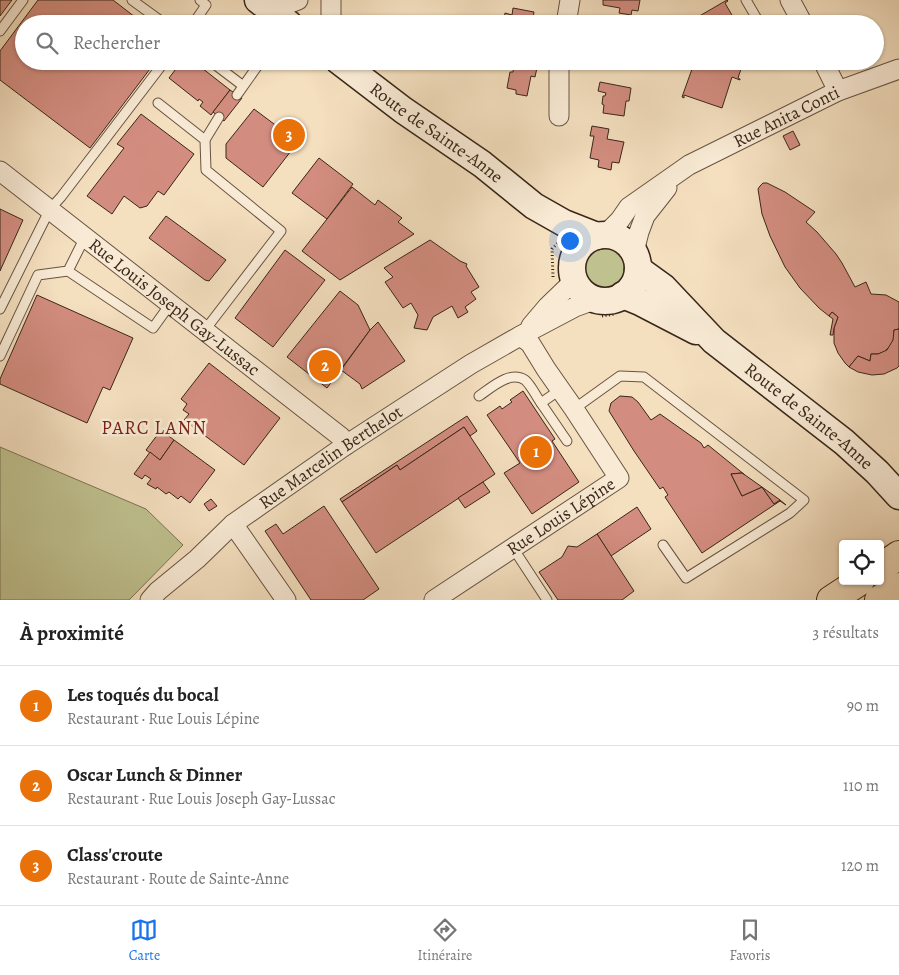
<!DOCTYPE html>
<html lang="fr">
<meta charset="utf-8">
<style>
:root{--surface:#fff;--page:#f6f6f6;--text:#222;--muted:#767676;--line:#e0e0e0;--accent:#1a73e8}
body{margin:0;font-family:Alegreya,serif;background:var(--page);color:var(--text)}
.controls{position:absolute;right:15px;bottom:15px;display:grid;overflow:hidden;border-radius:5px;box-shadow:0 1px 4px #0004}
.controls button{width:45px;height:45px;display:grid;place-items:center;padding:0;border:0;border-bottom:1px solid var(--line);background:var(--surface);color:var(--text);font:25px sans-serif}
.you{position:absolute;left:569px;top:240px;width:18px;height:18px;margin:-12px;border:4px solid #fff;border-radius:50%;background:#1a73e8;box-shadow:0 0 0 8px #1a73e833}
.badge{display:grid;place-items:center;width:32px;height:32px;border-radius:50%;background:var(--accent);color:#fff;font-size:16px;font-weight:700}
.pin{position:absolute;translate:-50% -50%;border:2px solid #fff;box-shadow:0 1px 5px #0006}
.list{margin:0;padding:0;list-style:none}
h2{display:flex;justify-content:space-between;align-items:center;height:65px;margin:0;padding:0 20px;font-size:21px}
h2 small{font-size:16px;font-weight:400;color:var(--muted)}
.list li{display:grid;grid-template-columns:32px 1fr auto;gap:15px;align-items:center;box-sizing:border-box;height:80px;padding:0 20px;border-top:1px solid var(--line)}
.list b{display:block;font-size:19px;white-space:nowrap}
.list p{margin:0;font-size:16px;white-space:nowrap;color:var(--muted)}
.list em{font-size:16px;font-style:normal;color:var(--muted)}
.icon{flex:none;width:28px;height:28px;fill:none;stroke:currentColor;stroke-width:2;stroke-linecap:round;stroke-linejoin:round}
.map{position:relative;flex:none;width:899px;height:600px;overflow:hidden}
.search{position:absolute;background:var(--surface);box-shadow:0 1px 4px #0004;left:15px;right:15px;top:15px;height:55px;display:flex;align-items:center;gap:12px;box-sizing:border-box;padding:0 18px;border-radius:28px;color:var(--muted);font-size:19px}
.sheet{height:305px;background:var(--surface)}
nav{display:flex;justify-content:space-around;align-items:center;box-sizing:border-box;height:70px;border-top:1px solid var(--line);background:var(--surface);font-size:14px;color:var(--muted)}
nav a{display:grid;justify-items:center;gap:2px}
nav .on{color:var(--accent)}
.map>svg:first-child{display:block}
.green{fill:#bfc18f;stroke:#7c7454}
.building{fill:#d38d80;stroke:#392618}
.lines{fill:none;stroke-linecap:round;stroke-linejoin:round}
.service-casing{stroke:#685442;stroke-width:11}
.minor-casing{stroke:#685442;stroke-width:21}
.secondary-casing{stroke:#392618;stroke-width:29}
.trunk-casing{stroke:#392618;stroke-width:30}
.path{stroke:#392618;stroke-width:3;stroke-dasharray:1 2.5;stroke-linecap:butt}
.service{stroke:#f8ead5;stroke-width:9}
.minor{stroke:#f8ead5;stroke-width:19}
.secondary{stroke:#f8ead5;stroke-width:26}
.trunk{stroke:#f4dfbf;stroke-width:28}
.labels{text-anchor:middle;dominant-baseline:central;stroke-width:5;stroke-linejoin:round;paint-order:stroke}
.street-label{font-size:18px;fill:#392618;stroke:#f8ead5}
.neighbourhood-label{font-size:19px;letter-spacing:1px;fill:#7a1f14;stroke:#f8ead5}
</style>
<div class="map">
<svg width="899" height="600" viewBox="0 0 899 600">
<rect width="100%" height="100%" fill="#f4dfbf"/>
<filter id="stains"><feTurbulence type="fractalNoise" baseFrequency=".004" numOctaves="4"/><feColorMatrix values="0 0 0 0 .2 0 0 0 0 .09 0 0 0 0 .02 0 0 0 .5 -.17"/></filter>
<radialGradient id="worn" r=".72"><stop offset=".6" stop-color="#630" stop-opacity="0"/><stop offset="1" stop-color="#630" stop-opacity=".3"/></radialGradient>
<g class="green">
<circle cx="605" cy="267" r="21"/>
<polygon points="0,447 146,509 183,545 129,600 0,600"/>
</g>
<g class="building">
<polygon points="0,0 12,0 0,16"/>
<polygon points="38,0 113,0 144,24 24,24 24,61 156,61 90,148 0,80 0,51"/>
<polygon points="603,0 640,0 638,11 632,10 631,15 619,13 620,8 603,5"/>
<polygon points="727,0 728,1 725,3 737,24 702,24 698,17 696,19 696,18"/>
<polygon points="513,8 534,12 532,24 503,24 505,13 512,15"/>
<polygon points="182,61 193,61 230,90 211,115 200,106 203,102 199,99 198,101 169,78"/>
<polygon points="506,61 531,61 538,63 535,77 531,76 527,96 516,94 516,90 507,88 510,72 513,72 514,66 505,65"/>
<polygon points="688,61 747,61 743,63 738,78 740,79 740,80 732,77 722,108 684,95 684,98 682,97 692,69 688,62 687,63"/>
<polygon points="600,82 631,88 629,101 626,101 624,116 603,113 604,105 602,104 603,96 605,96 606,93 598,91"/>
<polygon points="230,90 242,98 224,121 213,112"/>
<polygon points="254,109 298,142 263,187 226,158 226,144"/>
<polygon points="141,114 194,154 164,195 158,191 147,206 140,208 124,196 112,214 87,196 124,148 117,144"/>
<polygon points="592,126 609,129 607,139 624,142 619,163 612,162 611,170 598,167 599,160 590,158 594,136 590,136"/>
<polygon points="793,131 800,145 790,150 783,136"/>
<polygon points="319,158 353,184 327,219 292,193"/>
<polygon points="763,183 767,183 785,192 815,212 806,222 817,232 836,254 842,263 855,287 866,282 871,294 886,295 899,302 899,329 894,330 894,337 892,344 884,352 878,354 871,354 870,361 858,356 849,367 845,363 838,353 834,343 834,328 838,317 832,312 829,316 819,308 800,288 785,267 770,236 762,214 758,189 760,186"/>
<polygon points="352,187 375,205 378,200 402,218 398,222 414,234 340,280 302,251"/>
<polygon points="0,209 23,220 0,271"/>
<polygon points="166,216 226,260 209,281 205,280 149,238"/>
<polygon points="430,240 460,261 467,264 466,266 479,287 471,292 476,299 465,307 468,312 458,318 452,306 433,317 427,330 414,328 418,315 411,303 403,308 385,282 393,277 384,268"/>
<polygon points="285,250 325,280 273,347 235,318"/>
<polygon points="340,291 358,305 370,330 327,388 287,357"/>
<polygon points="37,295 133,338 110,390 103,387 87,423 0,384 0,379"/>
<polygon points="832,312 838,317 834,328 833,335 830,335 833,319 829,316"/>
<polygon points="378,322 405,361 362,389 360,384 341,370 370,330"/>
<polygon points="899,329 899,366 897,368 884,374 872,375 858,372 849,367 858,356 870,361 871,354 878,354 887,350 893,340 894,330"/>
<polygon points="209,363 280,418 244,465 184,420 189,414 183,410 187,404 181,399"/>
<polygon points="523,391 555,439 552,441 579,482 532,514 504,473 520,463 487,415 500,406 502,409 512,402 510,400"/>
<polygon points="620,396 632,397 638,402 651,420 660,414 701,443 704,448 708,445 745,475 742,473 731,474 742,496 762,487 774,504 780,500 786,505 780,501 702,553 665,497 668,495 663,487 660,489 634,451 609,411 611,403"/>
<polygon points="467,416 477,431 470,436 464,427 400,470 397,465 342,502 340,499"/>
<polygon points="464,427 495,474 376,553 342,502 397,465 400,470"/>
<polygon points="161,430 174,440 160,460 146,450"/>
<polygon points="174,440 215,470 190,503 181,496 178,499 169,492 166,494 157,487 156,489 147,484 151,479 145,475 142,479 134,474 150,452 160,460"/>
<polygon points="742,473 745,475 762,487 742,496 731,474"/>
<polygon points="483,482 490,492 465,508 458,498"/>
<polygon points="762,487 780,500 774,504"/>
<polygon points="211,499 217,506 209,511 204,504"/>
<polygon points="324,506 379,589 363,600 311,600 265,531 276,524 283,534"/>
<polygon points="637,507 651,529 611,556 597,534"/>
<polygon points="597,534 634,591 622,600 558,600 539,572 562,557 568,546 577,547"/>
</g>
<g class="lines">
<defs>
<g id="service">
<polyline points="132,0 165,24"/>
<polyline points="746,0 760,24"/>
<polyline points="193,24 206,5 200,0"/>
<polyline points="0,31 23,0"/>
<polyline points="215,61 213,63 242,85"/>
<polyline points="237,95 261,61"/>
<polyline points="158,103 205,140 206,170 281,231 205,330"/>
<polyline points="205,140 219,117"/>
<polyline points="68,271 153,328 171,303"/>
<polyline points="0,309 50,209 61,197 165,61"/>
<polyline points="0,356 38,275 68,271 85,237"/>
<path d="M479,396c12,-8 31,-26 46,-16 6,5 11,16 16,23l20,-14"/>
<polyline points="541,403 567,441"/>
<polyline points="574,409 620,376 644,377 804,500 790,513 686,578 663,545"/>
<polyline points="513,548 547,600"/>
</g>
<g id="minor">
<polyline points="790,0 803,24"/>
<polyline points="270,9 288,4 298,0"/>
<polyline points="331,24 331,0"/>
<polyline points="566,24 570,0"/>
<polyline points="559,61 559,116"/>
<polyline points="823,61 838,91"/>
<path id="s1" d="M0,171l341,266 5,8"/>
<path id="s2" d="M605,235l15,-15 9,-13 60,-42 149,-74 61,-22"/>
<polyline points="634,252 639,232 645,216 667,188"/>
<polyline points="531,326 548,306 575,280"/>
<polyline points="233,524 286,600"/>
<path id="s3" d="M150,600l8,-9 39,-32 36,-35 113,-79 125,-81 49,-28 55,-29 22,-8"/>
<path id="s4" d="M434,600l185,-122 -45,-69 -28,-40 -16,-26 -10,-7"/>
</g>
<g id="secondary">
<polyline points="258,0 289,24"/>
<path id="s5" d="M339,61l64,49 79,54 52,42 30,17 33,13"/>
<circle cx="605" cy="268" r="33"/>
<path id="s6" d="M638,269l25,18 51,54 130,101 33,30 22,24"/>
<polyline points="623,295 640,302 696,331"/>
</g>
<g id="trunk">
<polyline points="880,568 899,555"/>
<polyline points="831,600 860,581"/>
<polyline points="879,600 899,587"/>
</g>
</defs>
<use href="#service" class="service-casing"/>
<use href="#minor" class="minor-casing"/>
<use href="#secondary" class="secondary-casing"/>
<use href="#trunk" class="trunk-casing"/>
<g class="path">
<polyline points="553,277 552,249 558,243"/>
<polyline points="602,316 616,314"/>
</g>
<use href="#service" class="service"/>
<use href="#minor" class="minor"/>
<use href="#secondary" class="secondary"/>
<use href="#trunk" class="trunk"/>
</g>
<g class="labels">
<g class="street-label">
<text stroke="none"><textPath href="#s2" startOffset="219">Rue Anita Conti</textPath></text>
<text stroke="none"><textPath href="#s5" startOffset="121">Route de Sainte-Anne</textPath></text>
<text stroke="none"><textPath href="#s1" startOffset="221">Rue Louis Joseph Gay-Lussac</textPath></text>
<text stroke="none"><textPath href="#s6" startOffset="226">Route de Sainte-Anne</textPath></text>
<text stroke="none"><textPath href="#s3" startOffset="231">Rue Marcelin Berthelot</textPath></text>
<text stroke="none"><textPath href="#s4" startOffset="152">Rue Louis Lépine</textPath></text>
</g>
<g class="neighbourhood-label">
<text x="154" y="428">PARC LANN</text>
</g>
</g>
<rect width="100%" height="100%" filter="url(#stains)"/>
<rect width="100%" height="100%" fill="url(#worn)"/>
</svg>
<div class="controls">
<button><svg class="icon" aria-label="locate" viewBox="0 0 24 24"><circle cx="12" cy="12" r="6"/><path d="M12 2v4M12 18v4M2 12h4M18 12h4"/></svg></button>
</div>
<div class="you"></div>
<div class="pin badge" style="left:536px;top:452px;background:#e8710a">1</div>
<div class="pin badge" style="left:325px;top:366px;background:#e8710a">2</div>
<div class="pin badge" style="left:289px;top:135px;background:#e8710a">3</div>
<div class="search"><svg class="icon" aria-label="search" viewBox="0 0 24 24"><circle cx="10" cy="10" r="6"/><path d="M15 15l6 6"/></svg>Rechercher</div>
</div>
<section class="sheet">
<h2>À proximité<small>3 résultats</small></h2>
<ul class="list">
<li><span class="badge" style="background:#e8710a">1</span><div><b>Les toqués du bocal</b><p>Restaurant · Rue Louis Lépine</p></div><em>90 m</em></li>
<li><span class="badge" style="background:#e8710a">2</span><div><b>Oscar Lunch &amp; Dinner</b><p>Restaurant · Rue Louis Joseph Gay-Lussac</p></div><em>110 m</em></li>
<li><span class="badge" style="background:#e8710a">3</span><div><b>Class'croute</b><p>Restaurant · Route de Sainte-Anne</p></div><em>120 m</em></li>
</ul>
</section>
<nav>
<a class="on"><svg class="icon" aria-label="map" viewBox="0 0 24 24"><path d="M3 6l6-2 6 2 6-2v14l-6 2-6-2-6 2zM9 4v14M15 6v14"/></svg>Carte</a>
<a><svg class="icon" aria-label="directions" viewBox="0 0 24 24"><path d="M12 3l9 9-9 9-9-9zM9 14v-3h6M13 9l2 2-2 2"/></svg>Itinéraire</a>
<a><svg class="icon" aria-label="saved" viewBox="0 0 24 24"><path d="M7 4h10v16l-5-4-5 4z"/></svg>Favoris</a>
</nav>
